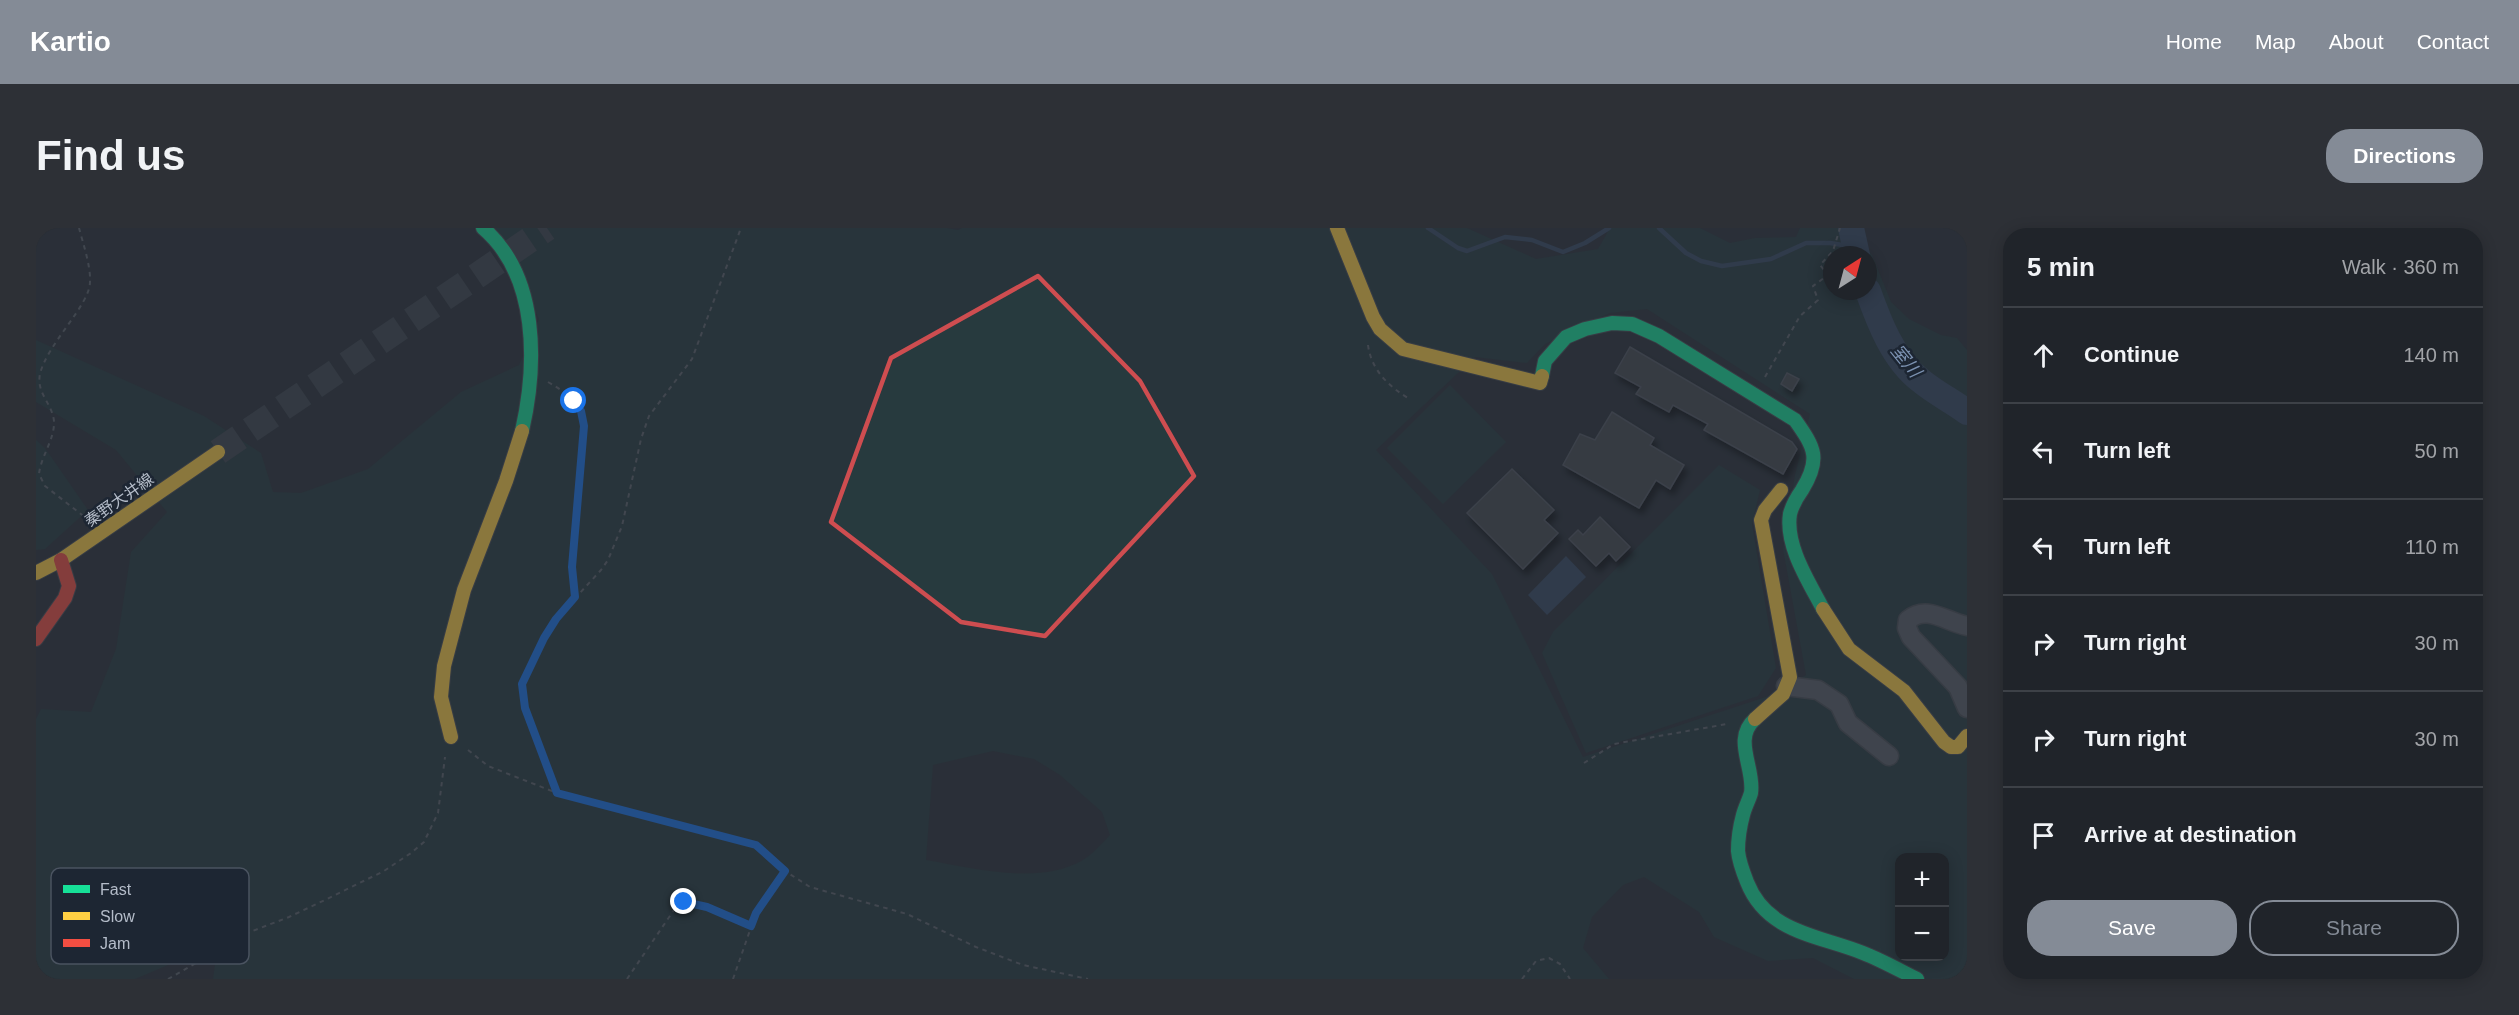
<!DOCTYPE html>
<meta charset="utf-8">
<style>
:root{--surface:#20242a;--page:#2d3036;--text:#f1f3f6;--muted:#a2a4a8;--line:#3d4147;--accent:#848b96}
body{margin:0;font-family:Helvetica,"Noto Sans JP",sans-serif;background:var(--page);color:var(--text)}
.controls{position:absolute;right:18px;bottom:18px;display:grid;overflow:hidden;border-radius:12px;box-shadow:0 3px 15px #0003}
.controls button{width:54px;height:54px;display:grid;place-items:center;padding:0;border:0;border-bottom:2px solid var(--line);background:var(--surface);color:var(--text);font:30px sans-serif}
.compass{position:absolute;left:1787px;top:18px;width:54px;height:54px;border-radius:50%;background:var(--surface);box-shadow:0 3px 15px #0003;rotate:36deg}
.stop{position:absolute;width:18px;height:18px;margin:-14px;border:4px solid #1a73e8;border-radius:50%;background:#fff}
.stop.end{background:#1a73e8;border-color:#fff;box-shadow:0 2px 6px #0008}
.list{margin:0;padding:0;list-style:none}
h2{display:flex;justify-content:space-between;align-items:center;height:78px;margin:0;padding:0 24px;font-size:26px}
h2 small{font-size:20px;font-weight:400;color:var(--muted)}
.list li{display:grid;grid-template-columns:39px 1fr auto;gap:18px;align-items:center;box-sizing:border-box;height:96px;padding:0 24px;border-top:2px solid var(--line)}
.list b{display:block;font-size:22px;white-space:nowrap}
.list em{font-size:20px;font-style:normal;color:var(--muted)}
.actions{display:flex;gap:12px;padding:18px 24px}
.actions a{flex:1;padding:14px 0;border:2px solid var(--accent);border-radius:24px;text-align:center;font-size:21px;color:var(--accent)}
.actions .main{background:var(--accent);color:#fff}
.icon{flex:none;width:33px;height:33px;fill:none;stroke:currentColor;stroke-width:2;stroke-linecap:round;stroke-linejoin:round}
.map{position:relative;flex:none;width:1931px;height:751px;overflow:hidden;border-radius:24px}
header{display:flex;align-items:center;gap:36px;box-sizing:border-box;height:84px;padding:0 30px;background:var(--accent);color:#fff}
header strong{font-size:28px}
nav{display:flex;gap:33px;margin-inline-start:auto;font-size:21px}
.intro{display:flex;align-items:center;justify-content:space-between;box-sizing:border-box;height:144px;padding:0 36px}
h1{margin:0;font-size:42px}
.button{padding:15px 27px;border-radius:24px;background:var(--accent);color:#fff;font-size:21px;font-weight:700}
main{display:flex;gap:36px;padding:0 36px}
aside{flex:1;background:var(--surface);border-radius:24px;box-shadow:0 3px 15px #0003}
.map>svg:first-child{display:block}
.green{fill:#273a3e;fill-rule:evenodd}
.water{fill:#384963}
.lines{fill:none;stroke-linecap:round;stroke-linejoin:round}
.stream{stroke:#384963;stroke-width:4.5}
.river{stroke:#384963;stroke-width:26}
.building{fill:#444950;stroke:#52575f;stroke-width:1.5;filter:url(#shadow)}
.secondary-tunnel{stroke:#3f454e;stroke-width:26;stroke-dasharray:26 13;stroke-linecap:butt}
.street-casing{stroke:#484c53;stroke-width:21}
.fast-casing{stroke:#484c53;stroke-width:16}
.slow-casing{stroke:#484c53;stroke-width:16}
.jam-casing{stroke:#484c53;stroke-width:16}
.path{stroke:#5d636a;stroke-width:2;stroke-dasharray:4.5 4.5;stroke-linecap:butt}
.street{stroke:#5a5e66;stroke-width:18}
.fast{stroke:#16e098;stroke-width:14}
.slow{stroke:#ffcf43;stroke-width:14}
.jam{stroke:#f24e42;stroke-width:14}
.route{stroke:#1a73e8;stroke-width:8}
.marked{fill:none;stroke:#ce4d50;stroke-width:4.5;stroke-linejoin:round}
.labels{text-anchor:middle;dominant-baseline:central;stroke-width:5;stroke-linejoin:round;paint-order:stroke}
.street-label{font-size:16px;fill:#b4bcc9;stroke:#1d2633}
.water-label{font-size:18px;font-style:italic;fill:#7c92b1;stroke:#1d2633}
.key{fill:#1d2633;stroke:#4a5360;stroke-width:1.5}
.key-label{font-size:16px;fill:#b4bcc9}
</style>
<header>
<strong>Kartio</strong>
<nav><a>Home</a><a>Map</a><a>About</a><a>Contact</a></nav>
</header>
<div class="intro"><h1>Find us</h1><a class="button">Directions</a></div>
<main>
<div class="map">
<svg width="1931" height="751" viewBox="0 0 1931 751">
<defs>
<filter id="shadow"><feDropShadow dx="3.5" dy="6" stdDeviation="3" flood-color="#0009"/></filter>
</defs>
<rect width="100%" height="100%" fill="#2a3038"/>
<g class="green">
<path d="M459,0h452l11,2 4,-2h505l69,31 62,-10 12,-21h90l30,15 25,-5 41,-1 4,-9h50l22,27 19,47 18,17 32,16 16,3 10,12v629h-113l-41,-21 -45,3 -54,-24 -15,-25 -55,-35 -21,8 -31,32 -9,31 26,31h-1396l3,-22 -17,-5 -64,27h-99v-260l5,-10 50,3 25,-63 15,-97 36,-40 -51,-62 -80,-48v-62l168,76 57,37 12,39 28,1 67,-24 93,-77 58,-27 20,-46zM1796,27h36v36h-36zM1611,81l163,105 -15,61 -12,74 23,126 -28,18 -195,64 -91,-183 -116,-124 99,-93 52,6 18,-19 65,-31zM957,523l41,8 26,16 42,37 8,23c-8,8 -17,19 -27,25 -44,26 -110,8 -157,0l7,-95zM1864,630h44v98h-44z"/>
<polygon points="1414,157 1470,214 1407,276 1351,220"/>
<polygon points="0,212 9,220 52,282 9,321 0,322"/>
<polygon points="1683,237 1724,262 1716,296 1740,440 1722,468 1550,525 1506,425 1517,404"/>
</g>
<polygon class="water" points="1530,328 1550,349 1511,387 1492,367"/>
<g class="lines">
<g class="stream">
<polyline points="1392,0 1422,20 1431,23 1469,9 1496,12 1527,24 1549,15 1573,0"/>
<polyline points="1623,0 1650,25 1665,33 1686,38 1735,31 1770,15 1794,15 1819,19"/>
</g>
<g class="river">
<polyline points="1815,0 1821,27"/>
<path d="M1832,63c11,31 25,68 52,89 14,12 32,21 47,32"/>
</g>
</g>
<g class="building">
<polygon points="1594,119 1756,214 1761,221 1747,246 1668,202 1672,196 1637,177 1633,184 1600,166 1605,159 1579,145"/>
<polygon points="1751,145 1763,151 1756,163 1745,156"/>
<polygon points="1576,184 1618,210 1614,217 1648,237 1634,261 1620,252 1603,280 1527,237 1544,206 1559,212"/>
<polygon points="1476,241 1518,282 1508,292 1522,305 1487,341 1431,285"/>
<polygon points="1564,289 1594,319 1580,333 1573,325 1560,338 1533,311 1542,302 1547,307"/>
</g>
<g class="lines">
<polyline class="secondary-tunnel" points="182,224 511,0"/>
<defs>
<g id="street">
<path d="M1931,398c-21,-4 -40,-22 -59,-6l-1,8 4,9 47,50 9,21"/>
<polyline points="1750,458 1782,462 1803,476 1812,495 1853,528"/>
</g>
<g id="fast">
<path d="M447,0c56,48 54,137 39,203"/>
<path d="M1506,148l3,-15 21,-24 19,-8 27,-6 20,1 27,12 136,84c20,28 26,39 7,70 -5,7 -10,16 -12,24 -5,32 19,68 33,95"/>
<path d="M1719,491c-23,20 0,49 -4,74 -2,7 -6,14 -8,22 -3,11 -5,25 -5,36 1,11 5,21 9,31 20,51 71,53 116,71 18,7 36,17 54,26"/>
</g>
<g id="slow">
<polyline points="1301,0 1337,89 1344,101 1367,121 1504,155 1506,148"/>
<polyline points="0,345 25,332 182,224"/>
<polyline points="1787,381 1813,421 1868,463 1908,514 1915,519 1922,519 1931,508"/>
<polyline points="1719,491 1747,466 1754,449 1725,292 1729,282 1745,262"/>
<polyline points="415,509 405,469 408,438 428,362 470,253 486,203"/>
</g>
<polyline id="jam" points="0,411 29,370 33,358 25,332"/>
</defs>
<use href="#street" class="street-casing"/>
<use href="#fast" class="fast-casing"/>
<use href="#slow" class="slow-casing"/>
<use href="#jam" class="jam-casing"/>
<g class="path">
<path d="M43,0c4,15 12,39 11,54 0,23 -43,62 -50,92 -4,19 12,29 14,47 1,18 -13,35 -15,53l6,12 41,32"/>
<path d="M1332,117c3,24 20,41 40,53"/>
<polyline points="1729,149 1764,88 1782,72 1777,58 1792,47 1784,37 1797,23 1804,0"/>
<path d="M512,154c21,12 31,20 36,44l-12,123v18l3,30"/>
<polyline points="432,522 452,538 521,565 720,617 749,643 774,659 871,686 940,719 987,737 1052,751"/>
<polyline points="1548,535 1578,516 1691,496"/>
<polyline points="521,565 486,468 489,446 520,391 565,342 572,332 586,298 605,211 613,188 656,131 705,0"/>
<polyline points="132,751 169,730 188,714 253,689 291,671 348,643 375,625 388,614 402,585 409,529"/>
<polyline points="591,751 640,679 648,674 671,679 715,698"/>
<polyline points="697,751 720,685 749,643"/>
<polyline points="1486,751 1500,733 1513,730 1524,736 1534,751"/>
</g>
<use href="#street" class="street"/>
<use href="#fast" class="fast"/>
<use href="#slow" class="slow"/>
<use href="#jam" class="jam"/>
</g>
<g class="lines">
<polyline class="route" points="538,173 545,183 548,198 536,339 539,369 520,391 508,410 486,456 489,480 521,565 720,617 749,643 720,685 715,698 671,679 648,674"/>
</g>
<path d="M0 0H1931V751H0ZM1002,48l102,105 54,95 -149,160 -84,-14 -130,-100 60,-164z" fill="#2a3038" fill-opacity=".55" fill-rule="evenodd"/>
<path class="marked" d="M1002,48l102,105 54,95 -149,160 -84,-14 -130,-100 60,-164z"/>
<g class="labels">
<g class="street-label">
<text transform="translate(83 272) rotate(-35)">秦野大井線</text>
</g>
<g class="water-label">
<text transform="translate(1870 133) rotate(51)">室川</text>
</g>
</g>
<rect x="15" y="640" width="198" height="96" rx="9" class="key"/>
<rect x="27" y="657" width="27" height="8" fill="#16e098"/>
<rect x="27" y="684" width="27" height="8" fill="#ffcf43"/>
<rect x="27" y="711" width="27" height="8" fill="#f24e42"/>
<g class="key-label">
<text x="64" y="667">Fast</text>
<text x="64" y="694">Slow</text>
<text x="64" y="721">Jam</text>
</g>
</svg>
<div class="controls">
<button>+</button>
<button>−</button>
</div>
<svg class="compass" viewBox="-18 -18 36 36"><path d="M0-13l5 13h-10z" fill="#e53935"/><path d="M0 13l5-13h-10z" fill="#a2a4a8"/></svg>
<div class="stop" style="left:538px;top:173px"></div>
<div class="stop end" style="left:648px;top:674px"></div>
</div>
<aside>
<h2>5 min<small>Walk · 360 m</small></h2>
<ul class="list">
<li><svg class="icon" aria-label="ahead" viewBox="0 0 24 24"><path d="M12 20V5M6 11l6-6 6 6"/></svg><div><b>Continue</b></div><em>140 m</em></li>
<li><svg class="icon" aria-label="left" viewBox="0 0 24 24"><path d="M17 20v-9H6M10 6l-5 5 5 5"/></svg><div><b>Turn left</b></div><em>50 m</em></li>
<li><svg class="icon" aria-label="left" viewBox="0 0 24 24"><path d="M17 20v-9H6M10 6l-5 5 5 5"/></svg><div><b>Turn left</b></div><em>110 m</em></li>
<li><svg class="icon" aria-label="right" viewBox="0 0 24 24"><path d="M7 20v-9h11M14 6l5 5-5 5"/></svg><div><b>Turn right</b></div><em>30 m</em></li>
<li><svg class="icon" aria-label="right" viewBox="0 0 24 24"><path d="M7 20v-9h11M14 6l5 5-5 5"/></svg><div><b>Turn right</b></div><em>30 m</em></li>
<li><svg class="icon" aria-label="arrive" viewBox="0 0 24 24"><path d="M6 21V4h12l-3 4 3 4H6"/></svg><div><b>Arrive at destination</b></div></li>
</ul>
<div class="actions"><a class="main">Save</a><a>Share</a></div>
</aside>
</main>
